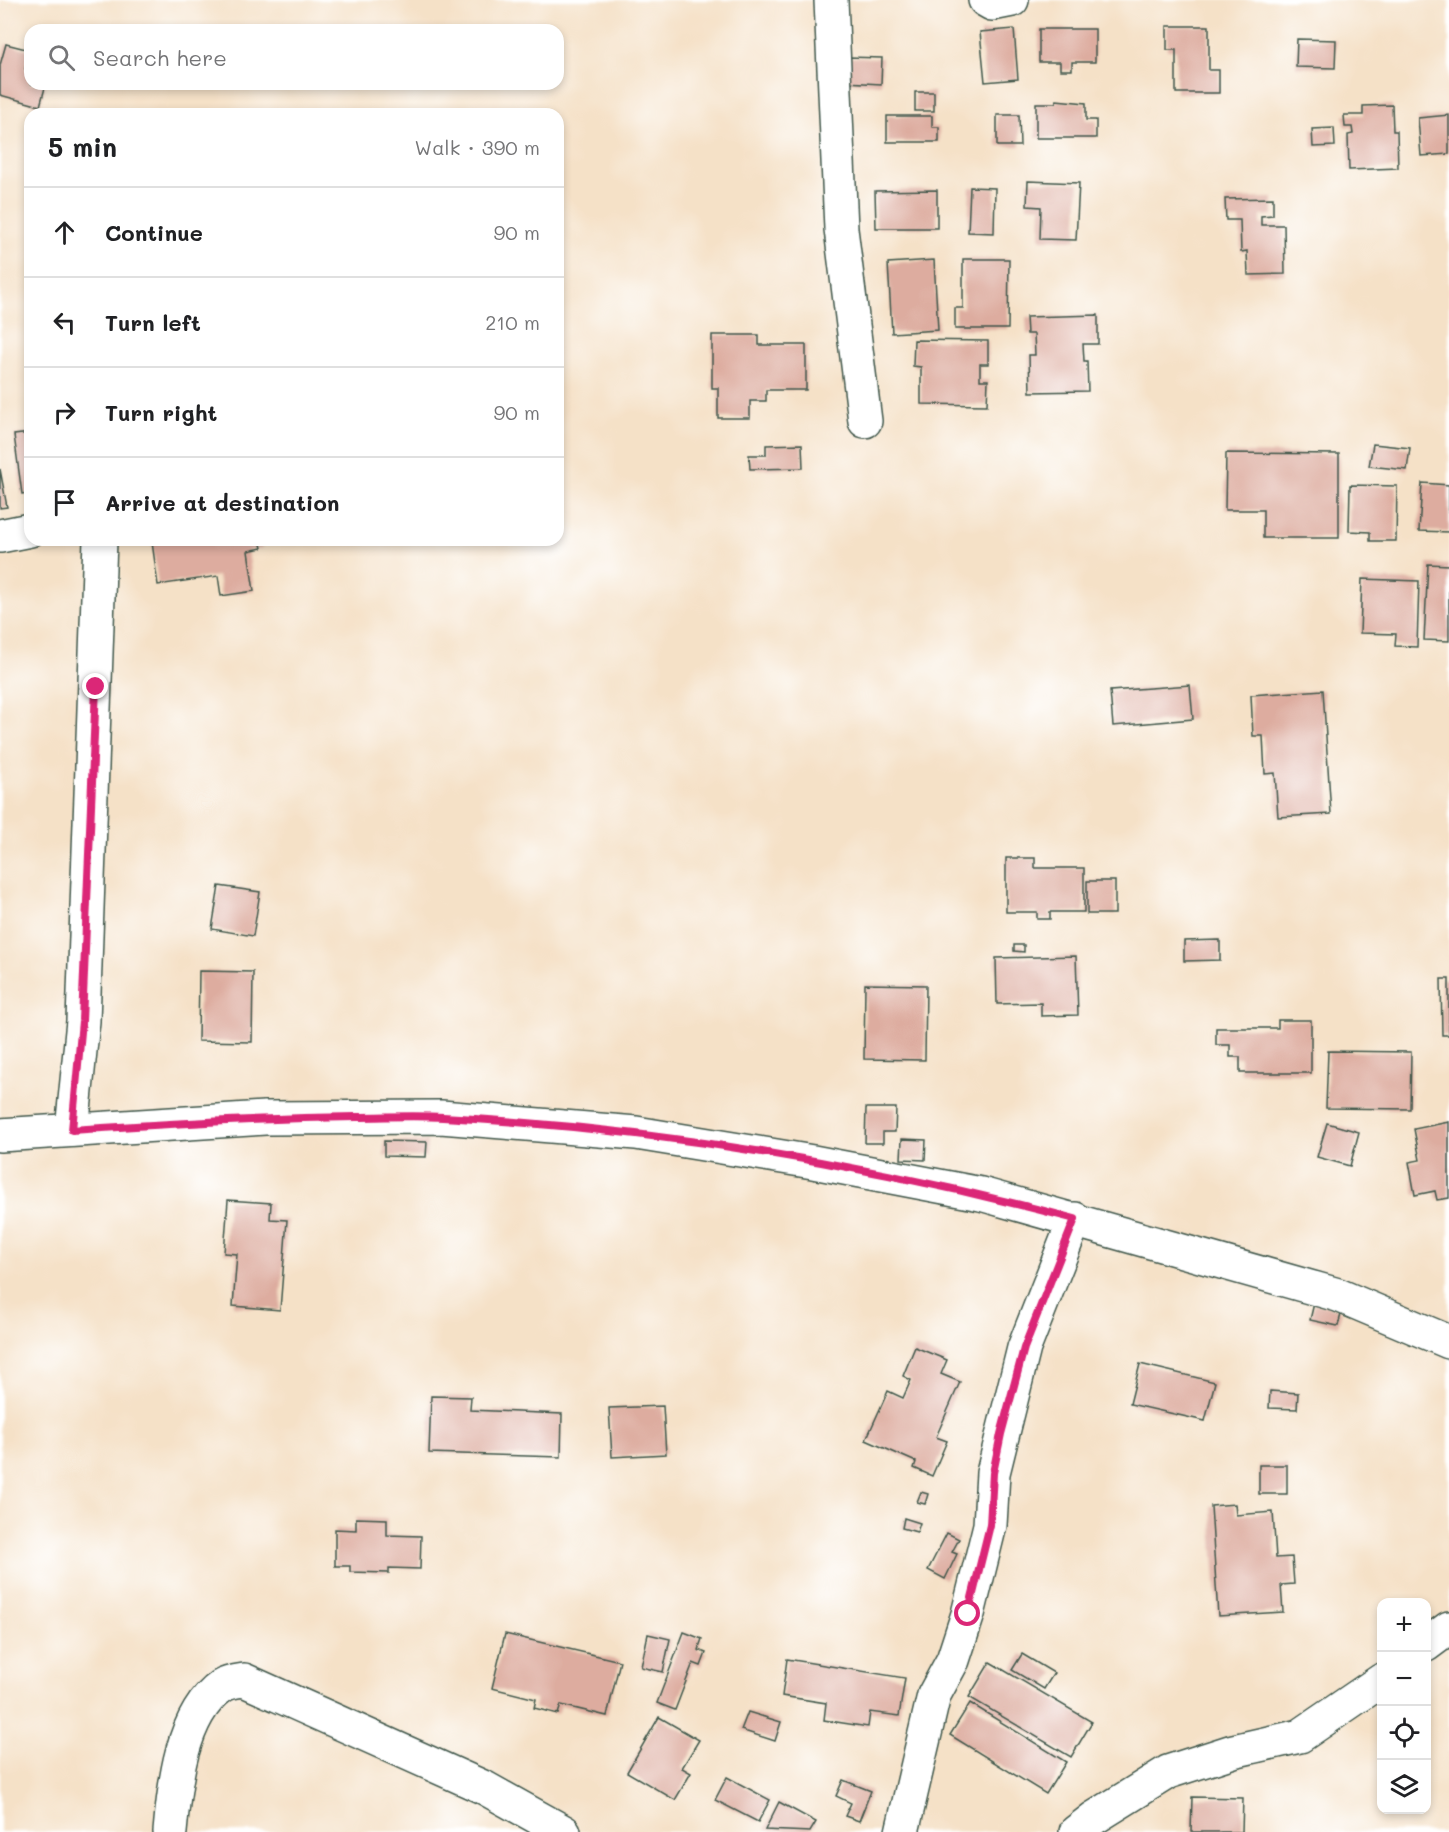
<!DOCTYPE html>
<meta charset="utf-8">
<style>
:root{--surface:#fff;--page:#f2f2f2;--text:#202124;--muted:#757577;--line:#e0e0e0}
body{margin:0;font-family:Mali,sans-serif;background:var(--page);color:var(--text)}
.controls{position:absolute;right:18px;bottom:18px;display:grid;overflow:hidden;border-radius:12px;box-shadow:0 3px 9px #0003}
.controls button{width:54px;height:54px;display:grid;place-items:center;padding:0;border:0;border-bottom:2px solid var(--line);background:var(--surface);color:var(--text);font:30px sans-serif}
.stop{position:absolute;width:18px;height:18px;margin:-14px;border:4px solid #db2777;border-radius:50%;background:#fff}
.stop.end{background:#db2777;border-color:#fff;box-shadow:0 2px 6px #0008}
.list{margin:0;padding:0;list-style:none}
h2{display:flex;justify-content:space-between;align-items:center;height:78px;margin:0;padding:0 24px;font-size:26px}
h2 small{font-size:20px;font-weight:400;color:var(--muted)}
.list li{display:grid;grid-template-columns:39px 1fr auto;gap:18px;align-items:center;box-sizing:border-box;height:90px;padding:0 24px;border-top:2px solid var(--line)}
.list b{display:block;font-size:22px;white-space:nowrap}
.list em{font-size:20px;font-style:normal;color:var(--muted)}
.icon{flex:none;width:33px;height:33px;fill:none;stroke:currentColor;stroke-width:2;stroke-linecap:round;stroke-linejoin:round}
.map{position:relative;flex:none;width:1449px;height:1832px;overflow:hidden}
.search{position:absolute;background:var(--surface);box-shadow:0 3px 9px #0003;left:24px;top:24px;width:540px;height:66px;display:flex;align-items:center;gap:15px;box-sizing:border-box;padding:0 21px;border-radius:18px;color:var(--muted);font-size:22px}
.panel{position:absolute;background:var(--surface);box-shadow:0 3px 9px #0003;left:24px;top:108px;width:540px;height:438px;border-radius:18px}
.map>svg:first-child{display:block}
.building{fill:#ddac9f}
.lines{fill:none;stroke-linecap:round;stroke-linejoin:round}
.street-casing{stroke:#3f564a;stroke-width:36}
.street{stroke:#fff;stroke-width:33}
.route{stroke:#db2777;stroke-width:8}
</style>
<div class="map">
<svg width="1449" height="1832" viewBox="0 0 1449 1832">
<rect width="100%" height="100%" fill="#fff"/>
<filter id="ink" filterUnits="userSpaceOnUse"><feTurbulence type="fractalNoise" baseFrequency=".0167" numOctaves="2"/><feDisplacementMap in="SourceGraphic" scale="12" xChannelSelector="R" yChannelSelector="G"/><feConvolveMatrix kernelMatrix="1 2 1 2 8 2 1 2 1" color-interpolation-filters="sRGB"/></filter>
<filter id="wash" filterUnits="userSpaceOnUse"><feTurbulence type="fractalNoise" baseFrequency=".008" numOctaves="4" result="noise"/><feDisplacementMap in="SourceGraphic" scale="24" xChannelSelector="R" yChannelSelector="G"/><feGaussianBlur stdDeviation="1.35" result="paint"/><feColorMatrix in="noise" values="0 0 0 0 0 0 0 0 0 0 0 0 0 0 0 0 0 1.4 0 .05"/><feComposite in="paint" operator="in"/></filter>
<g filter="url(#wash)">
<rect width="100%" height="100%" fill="#f5e1c7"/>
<g id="blocks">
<g class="building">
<polygon points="1167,26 1209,26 1209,70 1219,70 1219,93 1176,93 1176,50 1167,50"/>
<polygon points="1014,29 1018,79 985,82 980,32"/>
<polygon points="1039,29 1095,29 1095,62 1072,62 1072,70 1060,70 1060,62 1039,62"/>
<polygon points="1297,39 1336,40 1335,68 1296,67"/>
<polygon points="6,44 30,50 25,69 30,70 30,84 46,84 40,106 0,95 0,65"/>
<polygon points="847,57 882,58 881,84 846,82"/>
<rect x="915" y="92" width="19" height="19"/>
<polygon points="1056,100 1086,103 1086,120 1096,120 1096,138 1036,138 1036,103 1056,103"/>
<polygon points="1392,105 1393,131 1397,131 1398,168 1349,170 1348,135 1353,134 1352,127 1345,127 1344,115 1363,115 1363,106"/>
<polygon points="997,115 1019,115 1020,146 997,146"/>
<polygon points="1449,115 1449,154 1421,156 1418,118"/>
<polygon points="887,116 932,116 932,127 939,127 939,142 887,142"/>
<polygon points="1334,128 1335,146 1313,147 1312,129"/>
<polygon points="1028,181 1079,183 1076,240 1040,239 1041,207 1027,206"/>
<polygon points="970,187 995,188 994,233 968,232"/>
<polygon points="937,190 937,228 876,228 875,191"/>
<polygon points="1273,198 1273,215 1261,216 1261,225 1284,225 1285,274 1248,275 1247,251 1241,252 1240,220 1226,220 1225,199"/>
<polygon points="963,259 1009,259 1008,329 955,329 955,308 963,308"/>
<polygon points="934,260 938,330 892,333 888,263"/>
<polygon points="1098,315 1098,344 1083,344 1084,361 1087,361 1088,391 1030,392 1029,355 1035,355 1034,334 1027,334 1026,317"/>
<polygon points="712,335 759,335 759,345 806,345 806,390 766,390 766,401 750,401 750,418 718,418 718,388 712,388"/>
<polygon points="914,340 988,341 988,364 980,364 980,380 988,380 987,405 921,404 921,367 913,366"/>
<polygon points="30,433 30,493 22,494 14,435"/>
<polygon points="802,444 803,468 750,469 749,455 766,455 766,445"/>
<polygon points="1373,444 1410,448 1407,470 1369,466"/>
<polygon points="1226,453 1339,454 1339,538 1263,538 1263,510 1225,510"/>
<polygon points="0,469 7,507 0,508"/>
<polygon points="1422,483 1449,485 1449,532 1419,531"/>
<polygon points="1350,485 1397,486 1396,541 1370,541 1370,532 1349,531"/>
<polygon points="163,540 260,540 262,548 248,551 254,591 221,596 218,576 158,585 152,542"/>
<polygon points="1428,564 1449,565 1449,641 1424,640"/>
<polygon points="1362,579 1419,581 1417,647 1395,646 1396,634 1360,633"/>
<polygon points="1190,685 1193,719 1113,726 1110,691"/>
<polygon points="1323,690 1331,814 1278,817 1275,773 1265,774 1263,736 1253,736 1251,695"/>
<polygon points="1006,858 1035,858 1035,868 1084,868 1084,912 1050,912 1050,919 1037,919 1037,912 1006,912"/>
<rect x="1087" y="881" width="28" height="33"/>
<polygon points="219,886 260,892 253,936 212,929"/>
<polygon points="1220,940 1220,960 1184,961 1184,941"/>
<polygon points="1014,945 1024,945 1024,952 1014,951"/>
<polygon points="1076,956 1078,1015 1041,1016 1041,1003 997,1004 996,958"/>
<polygon points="199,971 253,972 252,1042 198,1041"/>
<polygon points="1441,979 1449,979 1449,1035 1442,1035"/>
<polygon points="865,984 926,985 925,1060 864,1059"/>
<polygon points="1278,1020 1311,1020 1311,1073 1240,1073 1240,1057 1230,1057 1230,1045 1216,1045 1216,1028 1278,1028"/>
<polygon points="1328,1051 1411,1052 1410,1109 1326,1108"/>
<polygon points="866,1108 896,1108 895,1132 883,1132 883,1143 865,1143"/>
<polygon points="1449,1122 1449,1198 1437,1200 1435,1191 1415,1195 1409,1162 1420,1160 1414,1129"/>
<polygon points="1327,1123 1359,1132 1350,1166 1317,1157"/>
<polygon points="902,1139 926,1140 925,1160 901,1159"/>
<polygon points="384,1141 427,1142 426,1157 384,1156"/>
<polygon points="228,1200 271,1203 270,1219 287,1220 280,1310 233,1306 237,1254 224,1253"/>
<polygon points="1314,1303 1342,1310 1338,1326 1310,1320"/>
<polygon points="915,1347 947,1360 941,1374 960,1382 936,1437 947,1441 932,1476 914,1468 916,1462 866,1440 888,1391 903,1398 911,1380 903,1376"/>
<polygon points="1140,1364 1215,1382 1205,1421 1130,1404"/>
<polygon points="1270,1391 1298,1393 1297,1409 1269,1408"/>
<polygon points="431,1396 471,1397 470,1410 562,1414 561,1457 429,1453"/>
<polygon points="663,1406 666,1454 612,1457 609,1408"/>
<rect x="1259" y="1465" width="28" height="29"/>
<polygon points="921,1492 928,1494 925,1504 917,1502"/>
<polygon points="1235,1504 1236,1515 1273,1512 1276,1558 1292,1557 1294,1584 1281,1585 1283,1612 1218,1616 1211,1506"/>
<polygon points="356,1518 387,1519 387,1535 421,1536 420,1569 389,1568 389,1573 350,1572 350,1566 335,1566 335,1529 356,1530"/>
<polygon points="904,1518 920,1523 917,1532 902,1528"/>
<polygon points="947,1533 959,1539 952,1552 957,1554 945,1579 928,1570"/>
<polygon points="684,1632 702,1639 698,1650 706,1653 701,1666 693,1663 675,1710 657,1703"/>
<polygon points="505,1634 620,1661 607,1716 561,1705 558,1714 534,1708 536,1699 492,1688"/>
<polygon points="648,1634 670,1639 663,1672 641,1667"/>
<polygon points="1022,1654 1054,1673 1044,1689 1012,1670"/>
<polygon points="787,1659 905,1678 899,1716 870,1712 868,1727 824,1720 826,1703 782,1696"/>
<polygon points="990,1662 1092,1722 1071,1757 969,1697"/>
<polygon points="970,1703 1066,1762 1046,1794 950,1735"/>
<polygon points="748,1712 781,1722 775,1741 741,1730"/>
<polygon points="659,1717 699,1740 682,1768 691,1773 675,1800 627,1772"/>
<polygon points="727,1777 770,1800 758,1822 715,1800"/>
<polygon points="843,1780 871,1791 859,1821 845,1816 851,1803 836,1796"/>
<polygon points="1192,1797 1243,1798 1242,1832 1191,1832"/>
<polygon points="779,1802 816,1822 810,1832 765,1830"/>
</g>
</g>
</g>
<g filter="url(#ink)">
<use href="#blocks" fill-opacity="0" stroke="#3f564a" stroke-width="1.5"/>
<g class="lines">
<defs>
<g id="street">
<polyline points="831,0 841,229 865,421"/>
<polyline points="985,0 992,4 1012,0"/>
<polyline points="0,536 30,530"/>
<polyline points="72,1130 83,1021 100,540"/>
<polyline points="0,1135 265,1118 441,1117 636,1133 813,1162 981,1194 1338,1295 1449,1342"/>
<polyline points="1426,1645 1449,1628"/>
<path d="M170,1832c4,-46 11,-117 52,-146 6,-4 15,-5 22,-6l241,108 79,44"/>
<polyline points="902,1832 934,1695 953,1660 968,1614 990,1525 993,1473 1024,1348 1075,1219"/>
<polyline points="1076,1832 1094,1818 1168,1772 1233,1751 1300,1736 1382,1680"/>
</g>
</defs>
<use href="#street" class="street-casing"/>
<use href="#street" class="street"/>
</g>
</g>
<g class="lines" filter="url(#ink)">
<path class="route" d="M96,687l-14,334 -10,109c95,-6 189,-12 284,-13 29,0 58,-2 87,0 212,12 426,47 632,102l-51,129 -23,86 -8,39 -3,52 -22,89"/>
</g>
</svg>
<div class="controls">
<button>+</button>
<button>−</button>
<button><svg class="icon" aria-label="locate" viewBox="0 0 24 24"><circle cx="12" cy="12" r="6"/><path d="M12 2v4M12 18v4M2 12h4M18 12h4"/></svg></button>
<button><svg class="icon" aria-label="layers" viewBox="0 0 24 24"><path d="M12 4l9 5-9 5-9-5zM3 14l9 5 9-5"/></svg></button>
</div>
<div class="stop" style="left:968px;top:1614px"></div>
<div class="stop end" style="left:96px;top:687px"></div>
<div class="search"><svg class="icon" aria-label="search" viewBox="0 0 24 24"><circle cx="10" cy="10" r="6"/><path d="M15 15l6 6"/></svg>Search here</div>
<section class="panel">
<h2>5 min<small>Walk · 390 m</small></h2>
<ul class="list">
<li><svg class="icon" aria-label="ahead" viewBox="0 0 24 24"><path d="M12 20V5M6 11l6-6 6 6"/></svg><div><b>Continue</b></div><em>90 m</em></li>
<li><svg class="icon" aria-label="left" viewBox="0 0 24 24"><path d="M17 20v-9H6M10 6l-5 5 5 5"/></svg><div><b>Turn left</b></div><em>210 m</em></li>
<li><svg class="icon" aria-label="right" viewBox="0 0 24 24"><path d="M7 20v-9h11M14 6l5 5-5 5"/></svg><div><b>Turn right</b></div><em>90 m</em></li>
<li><svg class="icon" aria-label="arrive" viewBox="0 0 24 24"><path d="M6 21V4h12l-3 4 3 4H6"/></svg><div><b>Arrive at destination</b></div></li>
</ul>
</section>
</div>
